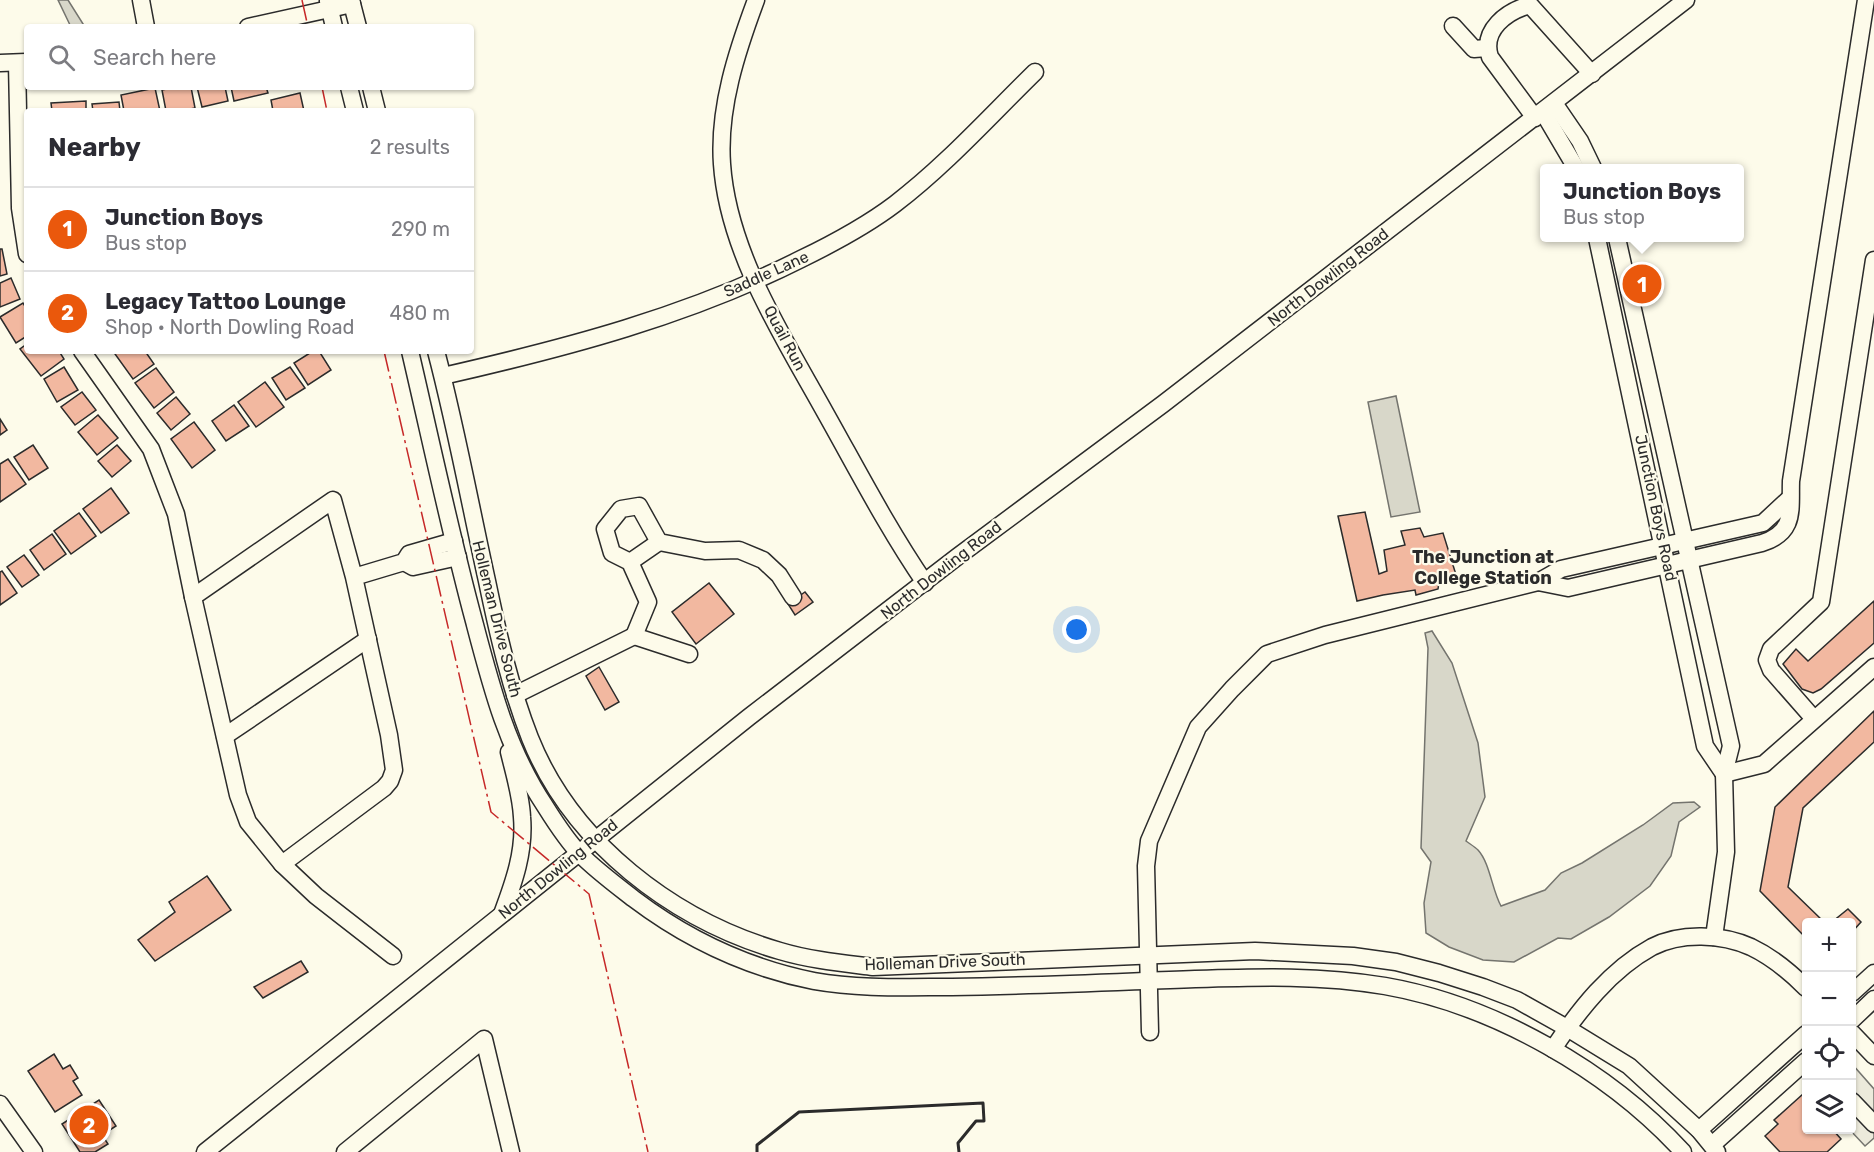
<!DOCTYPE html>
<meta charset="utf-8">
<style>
:root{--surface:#fff;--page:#f2f2f3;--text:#2b2b33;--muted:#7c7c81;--line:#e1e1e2;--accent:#ea580c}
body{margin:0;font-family:Rubik,sans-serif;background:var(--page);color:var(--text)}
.controls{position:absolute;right:18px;bottom:18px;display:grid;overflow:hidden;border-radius:6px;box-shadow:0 2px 4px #0004}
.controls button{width:54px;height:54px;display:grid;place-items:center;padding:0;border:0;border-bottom:2px solid var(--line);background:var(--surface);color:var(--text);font:30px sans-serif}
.you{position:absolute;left:1077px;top:630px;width:21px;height:21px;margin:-15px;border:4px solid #fff;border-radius:50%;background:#1a73e8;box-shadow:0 0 0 9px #1a73e833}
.badge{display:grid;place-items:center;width:39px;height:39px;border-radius:50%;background:var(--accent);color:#fff;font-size:20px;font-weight:700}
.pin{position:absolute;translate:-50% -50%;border:3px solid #fff;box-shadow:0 2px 6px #0006}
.popup{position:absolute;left:1540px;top:164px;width:204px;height:78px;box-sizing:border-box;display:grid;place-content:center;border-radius:6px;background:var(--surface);filter:drop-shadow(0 2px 4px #0005);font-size:20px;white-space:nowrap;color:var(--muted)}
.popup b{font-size:22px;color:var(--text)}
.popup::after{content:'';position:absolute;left:50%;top:100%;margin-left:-12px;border:12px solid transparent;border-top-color:var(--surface)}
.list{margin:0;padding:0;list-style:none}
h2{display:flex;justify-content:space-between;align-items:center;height:78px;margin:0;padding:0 24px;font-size:26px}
h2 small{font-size:20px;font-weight:400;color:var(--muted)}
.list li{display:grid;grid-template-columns:39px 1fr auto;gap:18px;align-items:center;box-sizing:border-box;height:84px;padding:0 24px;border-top:2px solid var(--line)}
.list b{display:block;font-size:22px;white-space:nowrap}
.list p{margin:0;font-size:20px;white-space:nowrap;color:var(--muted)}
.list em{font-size:20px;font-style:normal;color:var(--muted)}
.icon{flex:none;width:33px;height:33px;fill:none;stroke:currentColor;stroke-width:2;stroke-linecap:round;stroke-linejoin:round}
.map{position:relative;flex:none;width:1874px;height:1152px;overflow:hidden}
.search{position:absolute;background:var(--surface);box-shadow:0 2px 4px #0004;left:24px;top:24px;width:450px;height:66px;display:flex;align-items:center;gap:15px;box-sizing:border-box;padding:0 21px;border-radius:6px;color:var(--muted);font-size:22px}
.panel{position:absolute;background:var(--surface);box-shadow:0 2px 4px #0004;left:24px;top:108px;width:450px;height:246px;border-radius:6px}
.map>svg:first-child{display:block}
.parking{fill:#eceadb;stroke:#74746e;stroke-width:1.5}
.water{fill:#d8d7c9;stroke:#74746e;stroke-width:1.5}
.building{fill:#f2b8a0;stroke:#2b2b2b;stroke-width:1.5}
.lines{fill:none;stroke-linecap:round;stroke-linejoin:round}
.minor-casing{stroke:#2b2b2b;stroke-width:19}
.minor{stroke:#fdfbea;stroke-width:16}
.wall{stroke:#2b2b2b;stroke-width:3}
.power{stroke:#c62828;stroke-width:1.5;stroke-dasharray:21 4.5 3 4.5;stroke-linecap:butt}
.labels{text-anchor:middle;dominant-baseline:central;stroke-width:4.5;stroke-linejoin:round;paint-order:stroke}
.street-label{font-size:16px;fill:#2b2b2b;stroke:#fdfbea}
.neighbourhood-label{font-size:18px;font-weight:bold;fill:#2b2b2b;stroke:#fdfbea}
</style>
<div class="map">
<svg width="1874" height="1152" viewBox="0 0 1874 1152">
<rect width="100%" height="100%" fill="#fdfbea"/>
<polygon class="parking" points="1852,1064 1874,1089 1874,1138 1865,1146 1850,1130"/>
<g class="water">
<polygon points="58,0 68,0 85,27 71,27"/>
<polygon points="1396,396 1420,512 1391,517 1368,402"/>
<path d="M1432,631l20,32 26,80 7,54 -19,44c4,3 9,6 12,9 12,13 14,40 23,56l44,-16 16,-17 21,-10 61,-38 30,-22 21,-1 6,5 -21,15 -8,34 -21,30 -41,31 -38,22 -13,-1 -44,24 -31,-2 -34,-13 -23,-14 -2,-30 7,-41 -10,-14 7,-200 -3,-15z"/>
</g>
<g class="building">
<polygon points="176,87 191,87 195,108 181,111 166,111 162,90"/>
<polygon points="197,87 225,87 228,101 202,107"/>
<polygon points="231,87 266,87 268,93 234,101"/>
<polygon points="155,88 160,111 124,111 121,95"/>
<polygon points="300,93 304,111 273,111 271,100"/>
<polygon points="86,101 86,111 52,111 51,103"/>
<polygon points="119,102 120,111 93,111 92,104"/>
<polygon points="0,249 2,249 7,274 0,276"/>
<polygon points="11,278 20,299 0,307 0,283"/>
<polygon points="23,303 27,310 27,336 16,343 0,317"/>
<polygon points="27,344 27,351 59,351 64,359 41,376 20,349"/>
<polygon points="120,351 145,351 154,364 133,379 115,354"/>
<polygon points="313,351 319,351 331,370 308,385 294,363"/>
<polygon points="64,367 78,390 57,402 44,379"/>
<polygon points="290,367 305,388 286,400 272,378"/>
<polygon points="156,368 174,392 154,408 135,383"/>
<polygon points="265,382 284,407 256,427 238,402"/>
<polygon points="82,392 96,410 75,425 61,407"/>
<polygon points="176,397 190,414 171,430 157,413"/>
<polygon points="234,405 249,426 226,441 212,421"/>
<polygon points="98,415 118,438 97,455 78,432"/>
<polygon points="0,419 7,430 0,435"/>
<polygon points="194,422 215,450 192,468 171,439"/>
<polygon points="33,445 48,468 29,480 14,457"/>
<polygon points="117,445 131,461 112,477 98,461"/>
<polygon points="8,459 26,484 0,502 0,464"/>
<polygon points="111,488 129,513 101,533 83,509"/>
<polygon points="1365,512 1379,574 1387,571 1384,550 1405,545 1401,531 1420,528 1424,537 1443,533 1457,578 1439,582 1438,589 1416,595 1415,590 1383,595 1357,601 1338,516"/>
<polygon points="79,513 96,536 71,554 54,531"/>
<polygon points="52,534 66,554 44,570 30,550"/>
<polygon points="24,555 39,575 22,587 7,567"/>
<polygon points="2,571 17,593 0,605 0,572"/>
<polygon points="709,583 734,614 696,644 672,612"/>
<polygon points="805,592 813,602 795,615 788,604"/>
<polygon points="1874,601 1874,643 1821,689 1813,693 1802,689 1783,664 1796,649 1808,661"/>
<polygon points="599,667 619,702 605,710 586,676"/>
<polygon points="1874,711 1874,742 1803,808 1788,887 1824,922 1806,922 1806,938 1760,891 1775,807"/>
<polygon points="207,876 231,910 155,961 138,940 175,912 169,902"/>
<polygon points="1848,909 1861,922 1852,932 1852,922 1832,922"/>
<polygon points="301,961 308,972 263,998 254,987"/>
<polygon points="54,1054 63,1069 70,1065 78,1078 73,1081 82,1095 55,1112 28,1071"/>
<polygon points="1803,1094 1806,1097 1806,1130 1833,1130 1841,1139 1827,1152 1780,1152 1765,1136 1778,1124 1774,1120"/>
<polygon points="99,1100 116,1126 102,1135 108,1144 95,1152 80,1152 62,1124"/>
</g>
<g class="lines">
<defs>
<g id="minor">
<polyline points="141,0 146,27"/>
<polyline points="351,0 358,27"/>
<path d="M756,0c-19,51 -38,108 -34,164 6,89 62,174 104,250 32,57 62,115 99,169"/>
<polyline points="328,1 334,27"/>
<polyline points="1453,26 1474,49 1487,48"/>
<polyline points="248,27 352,4"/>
<polyline points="0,63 26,62"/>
<polyline points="17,63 20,208 27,254"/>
<polyline points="349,87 355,111"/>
<polyline points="371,87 377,111"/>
<polyline points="1554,103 1580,141 1593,168"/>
<polyline points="1543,112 1576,168"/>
<path d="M1535,118l-45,-61c-9,-27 17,-46 40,-52l62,69"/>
<polyline points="1597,238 1705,746 1724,774"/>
<polyline points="1617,238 1731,746 1724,774 1726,852 1714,937"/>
<polyline points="82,351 151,449 176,514 193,597"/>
<path d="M410,351c21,90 40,181 64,270 17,65 33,128 71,185 10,16 22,35 36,49 16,16 35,30 53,44 53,40 115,69 180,82 45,8 93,6 138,6 81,-1 162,-5 243,-8 64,-2 127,-4 190,7 109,19 224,85 298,166"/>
<path d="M436,351c20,76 34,153 51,230 11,53 23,106 43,157 42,105 143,182 250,213 30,9 61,12 93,16l382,-16 98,5 43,6 43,11 44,14 34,13 50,28 62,38 70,64 18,22"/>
<path d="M443,376c123,-28 245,-60 358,-117 33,-16 65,-33 94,-55 51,-39 94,-87 140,-132"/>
<polyline points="404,562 413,567 458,557"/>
<polyline points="630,562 659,542"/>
<polyline points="354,577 389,735 394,770 390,781 384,788 282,864 248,822 238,795 193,597 333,500 354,577 404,562 409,554 454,541"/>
<path d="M1538,582l30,6 194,-45c34,-11 28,-33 29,-62l75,-481"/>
<polyline points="689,654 634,636 648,602 630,562 612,553 605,529 621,509 639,506 659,542 705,551 739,550 763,560 779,575 793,597"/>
<polyline points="515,695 634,636"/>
<polyline points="1814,719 1771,670 1767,660 1771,649 1821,602 1874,260"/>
<polyline points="225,736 368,639"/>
<polyline points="1724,774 1764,764 1874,667"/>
<polyline points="282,864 316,896 393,956"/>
<path d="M502,914c12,-32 23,-63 20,-97 -1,-22 -8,-44 -13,-65"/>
<polyline points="1852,993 1874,973"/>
<polyline points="1852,1020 1874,999"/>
<polyline points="1150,1032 1146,866 1149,841 1198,727 1232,689 1267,654 1325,635 1538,582 1561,569 1763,523 1790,498"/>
<polyline points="1852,1033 1874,1056"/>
<path d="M1553,1049c26,-39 57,-79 99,-102 29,-15 70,-13 99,0 21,10 39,25 55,41"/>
<polyline points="1852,1101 1874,1124"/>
<polyline points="0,1104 34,1152"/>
<polyline points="1699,1130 1806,1034"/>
<polyline points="1712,1145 1806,1061"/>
<polyline points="205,1152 749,717 957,557 1163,404 1686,0"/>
<polyline points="345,1152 484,1039 511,1152"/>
</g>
</defs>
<use href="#minor" class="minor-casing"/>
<use href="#minor" class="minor"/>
<polyline class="wall" points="757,1152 757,1145 799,1112 983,1103 984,1121 976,1121 958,1143 959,1152"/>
<g class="power">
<polyline points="302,0 308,27"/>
<polyline points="322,87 327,111"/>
<polyline points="384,351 491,812 589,894 648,1152"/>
</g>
</g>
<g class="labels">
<g class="street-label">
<text transform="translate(766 274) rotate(-24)">Saddle Lane</text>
<text transform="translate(1328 277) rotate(-38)">North Dowling Road</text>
<text transform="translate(785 338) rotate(62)">Quail Run</text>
<text transform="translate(1656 508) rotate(78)">Junction Boys Road</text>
<text transform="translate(941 570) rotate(-38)">North Dowling Road</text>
<text transform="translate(497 619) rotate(76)">Holleman Drive South</text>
<text transform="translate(558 869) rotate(-39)">North Dowling Road</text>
<text transform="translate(945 962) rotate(-2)">Holleman Drive South</text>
</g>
<g class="neighbourhood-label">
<text x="1483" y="557">The Junction at<tspan x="1483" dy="21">College Station</tspan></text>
</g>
</g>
</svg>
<div class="controls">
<button>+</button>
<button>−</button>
<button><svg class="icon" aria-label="locate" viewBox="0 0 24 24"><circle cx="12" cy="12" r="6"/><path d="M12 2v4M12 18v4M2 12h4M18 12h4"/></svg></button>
<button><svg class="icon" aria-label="layers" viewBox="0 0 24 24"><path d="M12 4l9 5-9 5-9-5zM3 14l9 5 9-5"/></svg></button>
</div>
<div class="you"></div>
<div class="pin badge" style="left:1642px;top:284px">1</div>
<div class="popup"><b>Junction Boys</b>Bus stop</div>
<div class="pin badge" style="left:89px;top:1125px">2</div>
<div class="search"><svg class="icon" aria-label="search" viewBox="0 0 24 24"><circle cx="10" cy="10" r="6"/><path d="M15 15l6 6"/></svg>Search here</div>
<section class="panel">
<h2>Nearby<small>2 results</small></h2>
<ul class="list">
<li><span class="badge">1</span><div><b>Junction Boys</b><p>Bus stop</p></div><em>290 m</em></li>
<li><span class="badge">2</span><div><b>Legacy Tattoo Lounge</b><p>Shop · North Dowling Road</p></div><em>480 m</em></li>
</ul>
</section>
</div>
